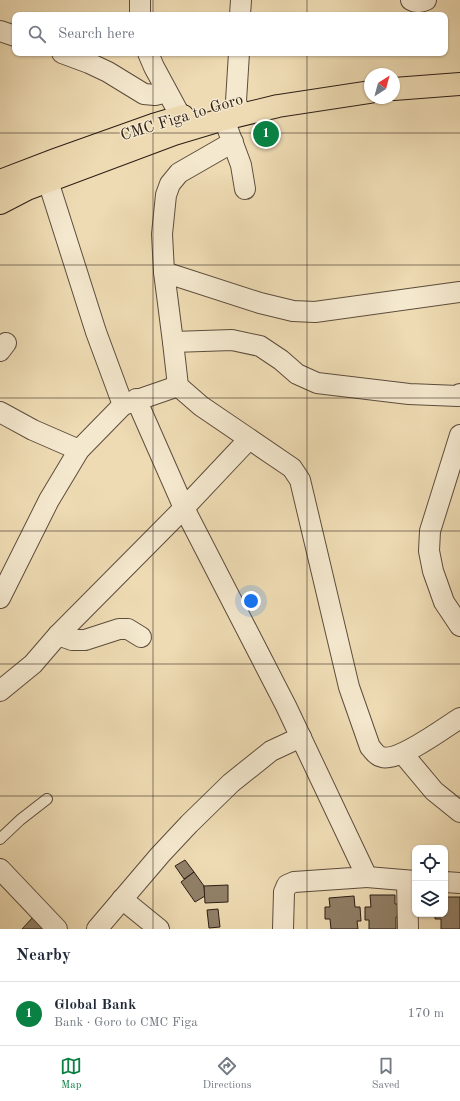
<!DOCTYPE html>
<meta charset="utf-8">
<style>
:root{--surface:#fff;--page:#f2f2f3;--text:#1f2937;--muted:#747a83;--line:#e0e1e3;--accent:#0b8043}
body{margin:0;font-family:"Old Standard TT",serif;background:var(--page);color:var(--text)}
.controls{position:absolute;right:12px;bottom:12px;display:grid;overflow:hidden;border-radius:8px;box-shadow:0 1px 3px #0004}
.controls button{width:36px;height:36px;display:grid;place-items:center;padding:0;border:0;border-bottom:1px solid var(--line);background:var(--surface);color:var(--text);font:20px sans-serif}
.compass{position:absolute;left:364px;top:68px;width:36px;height:36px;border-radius:50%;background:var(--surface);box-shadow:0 1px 3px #0004;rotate:36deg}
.you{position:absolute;left:251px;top:601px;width:14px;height:14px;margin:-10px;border:3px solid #fff;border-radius:50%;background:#1a73e8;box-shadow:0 0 0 6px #1a73e833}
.badge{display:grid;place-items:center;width:26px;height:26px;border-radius:50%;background:var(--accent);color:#fff;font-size:13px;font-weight:700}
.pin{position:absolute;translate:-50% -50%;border:2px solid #fff;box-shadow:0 1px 4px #0006}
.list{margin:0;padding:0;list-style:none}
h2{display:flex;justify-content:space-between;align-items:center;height:52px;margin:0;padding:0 16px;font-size:17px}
h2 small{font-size:13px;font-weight:400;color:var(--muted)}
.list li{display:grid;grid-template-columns:26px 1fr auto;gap:12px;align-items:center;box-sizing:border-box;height:64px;padding:0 16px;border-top:1px solid var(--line)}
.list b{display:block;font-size:15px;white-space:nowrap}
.list p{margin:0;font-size:13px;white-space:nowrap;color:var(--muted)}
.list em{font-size:13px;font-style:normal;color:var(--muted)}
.icon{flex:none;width:22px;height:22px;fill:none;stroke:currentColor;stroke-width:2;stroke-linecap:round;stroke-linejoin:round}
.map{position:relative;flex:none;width:460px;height:929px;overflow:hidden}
.search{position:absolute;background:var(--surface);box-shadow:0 1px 3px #0004;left:12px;right:12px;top:12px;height:44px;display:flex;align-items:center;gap:10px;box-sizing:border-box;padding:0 14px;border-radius:8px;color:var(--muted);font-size:15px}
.sheet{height:116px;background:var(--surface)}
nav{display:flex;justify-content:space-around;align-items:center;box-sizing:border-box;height:56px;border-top:1px solid var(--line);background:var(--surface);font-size:11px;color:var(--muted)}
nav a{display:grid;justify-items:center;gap:2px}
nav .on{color:var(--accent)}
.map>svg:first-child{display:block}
.building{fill:#918068;stroke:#2d1e16}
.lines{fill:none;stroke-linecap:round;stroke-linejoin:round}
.lane-casing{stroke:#5d4d3d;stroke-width:12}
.street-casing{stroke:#5d4d3d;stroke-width:22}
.primary-casing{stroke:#2d1e16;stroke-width:24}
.lane{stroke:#f4e8ce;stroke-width:10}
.street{stroke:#f4e8ce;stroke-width:20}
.primary{stroke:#eedbb3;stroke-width:22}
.grid{fill:none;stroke:#2d1e16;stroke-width:1;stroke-opacity:0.55}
.labels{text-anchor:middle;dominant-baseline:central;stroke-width:3;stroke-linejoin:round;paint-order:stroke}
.street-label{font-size:16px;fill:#2d1e16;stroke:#f4e8ce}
</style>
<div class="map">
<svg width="460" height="929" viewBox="0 0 460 929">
<rect width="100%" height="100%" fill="#eedbb3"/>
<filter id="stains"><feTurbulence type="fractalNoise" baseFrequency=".005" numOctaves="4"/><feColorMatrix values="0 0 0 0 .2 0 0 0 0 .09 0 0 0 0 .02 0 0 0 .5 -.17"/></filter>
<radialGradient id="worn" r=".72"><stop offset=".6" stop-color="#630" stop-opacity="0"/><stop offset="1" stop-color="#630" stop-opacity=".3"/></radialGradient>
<g class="building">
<polygon points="185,860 194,872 184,879 175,866"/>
<polygon points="194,872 204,886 205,896 195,902 181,882"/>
<polygon points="228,885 228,902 205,903 204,886"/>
<polygon points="370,895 395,895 395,904 401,904 401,916 396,917 396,929 369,929 369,920 365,920 365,907 371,907"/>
<polygon points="354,896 355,907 360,907 361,921 357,921 358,929 331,929 330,919 325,919 325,907 330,907 329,898"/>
<polygon points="445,897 460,897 460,929 441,929 441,919 435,919 435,914 445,914"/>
<polygon points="218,909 220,927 209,928 207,910"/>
<polygon points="34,916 47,929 22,929"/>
</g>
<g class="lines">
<defs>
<polyline id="lane" points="0,839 20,820 47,799"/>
<g id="street">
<polyline points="140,0 140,15"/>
<path d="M411,0c5,3 9,3 15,0"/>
<polyline points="240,15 241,0"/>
<polyline points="0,31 15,36"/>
<polyline points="62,53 89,63 108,72 144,94 155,95 167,92"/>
<polyline points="148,53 154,67 181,117"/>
<polyline points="239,53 236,101 240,115"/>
<polyline points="228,130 241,165 245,189"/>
<path d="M233,142l-54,31 -9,11 -4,11 -4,39 2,38 9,70 5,44 23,20 91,62 8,12 49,207 21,60c4,4 6,9 12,10 17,5 62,-29 78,-39"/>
<polyline points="48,181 96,332 123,405"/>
<polyline points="164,272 260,303 293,311 315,312 460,292"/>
<polyline points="173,342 232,340 260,346 281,360 297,374 317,383 409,394 458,396 460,394"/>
<polyline points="0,351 6,343"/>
<polyline points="136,399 184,508 286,706 367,877 294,882 287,885 284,892 283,929"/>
<polyline points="0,412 33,430 79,450"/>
<polyline points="460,435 430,531 429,551 433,571 444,602 460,626"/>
<polyline points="0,598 49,500 79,450 123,405 178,386"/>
<polyline points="58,635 72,640 85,640 119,629 128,629 141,637"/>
<polyline points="0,691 33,664 58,635 184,508 249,439"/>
<polyline points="403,754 434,791 460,812"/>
<polyline points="0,869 57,929"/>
<polyline points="367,877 415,881"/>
<polyline points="407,881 408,929"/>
<polyline points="445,882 460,883"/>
<polyline points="122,899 159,929"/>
<polyline points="97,929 160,855 189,824 231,783 271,751 301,737"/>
</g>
<g id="primary">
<polyline points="394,89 460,84"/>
<polyline points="0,181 55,160 153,125 183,116"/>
<polyline points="0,203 27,189 174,134 224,119 278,106 370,92"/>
</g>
</defs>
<use href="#lane" class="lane-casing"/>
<use href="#street" class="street-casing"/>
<use href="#primary" class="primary-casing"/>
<use href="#lane" class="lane"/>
<use href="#street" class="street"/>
<use href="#primary" class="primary"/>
</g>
<path class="grid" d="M153,0v15M307,0v15M153,53v876M307,53v876M0,133h460M0,265h460M0,398h460M0,531h460M0,664h460M0,796h460"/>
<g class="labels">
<g class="street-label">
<text transform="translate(182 118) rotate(-17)">CMC Figa to Goro</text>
</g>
</g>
<rect width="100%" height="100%" filter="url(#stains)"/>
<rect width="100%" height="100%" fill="url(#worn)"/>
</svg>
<div class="controls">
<button><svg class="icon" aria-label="locate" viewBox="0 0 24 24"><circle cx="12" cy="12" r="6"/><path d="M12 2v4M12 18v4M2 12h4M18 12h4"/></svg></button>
<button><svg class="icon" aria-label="layers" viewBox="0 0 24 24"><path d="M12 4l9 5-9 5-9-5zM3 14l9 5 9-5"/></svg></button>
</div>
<svg class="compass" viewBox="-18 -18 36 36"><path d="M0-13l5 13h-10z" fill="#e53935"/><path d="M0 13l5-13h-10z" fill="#747a83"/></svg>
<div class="you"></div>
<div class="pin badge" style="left:266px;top:134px">1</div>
<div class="search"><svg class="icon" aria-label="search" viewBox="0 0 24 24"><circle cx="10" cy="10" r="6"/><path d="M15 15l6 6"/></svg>Search here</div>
</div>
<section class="sheet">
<h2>Nearby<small></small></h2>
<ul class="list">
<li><span class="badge">1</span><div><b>Global Bank</b><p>Bank · Goro to CMC Figa</p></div><em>170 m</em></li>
</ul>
</section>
<nav>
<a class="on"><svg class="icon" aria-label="map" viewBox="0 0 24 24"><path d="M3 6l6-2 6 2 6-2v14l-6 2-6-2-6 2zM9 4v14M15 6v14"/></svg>Map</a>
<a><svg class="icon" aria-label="directions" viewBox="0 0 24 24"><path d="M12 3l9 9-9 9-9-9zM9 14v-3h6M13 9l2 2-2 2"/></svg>Directions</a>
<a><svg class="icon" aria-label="saved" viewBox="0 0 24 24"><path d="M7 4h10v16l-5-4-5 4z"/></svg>Saved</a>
</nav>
